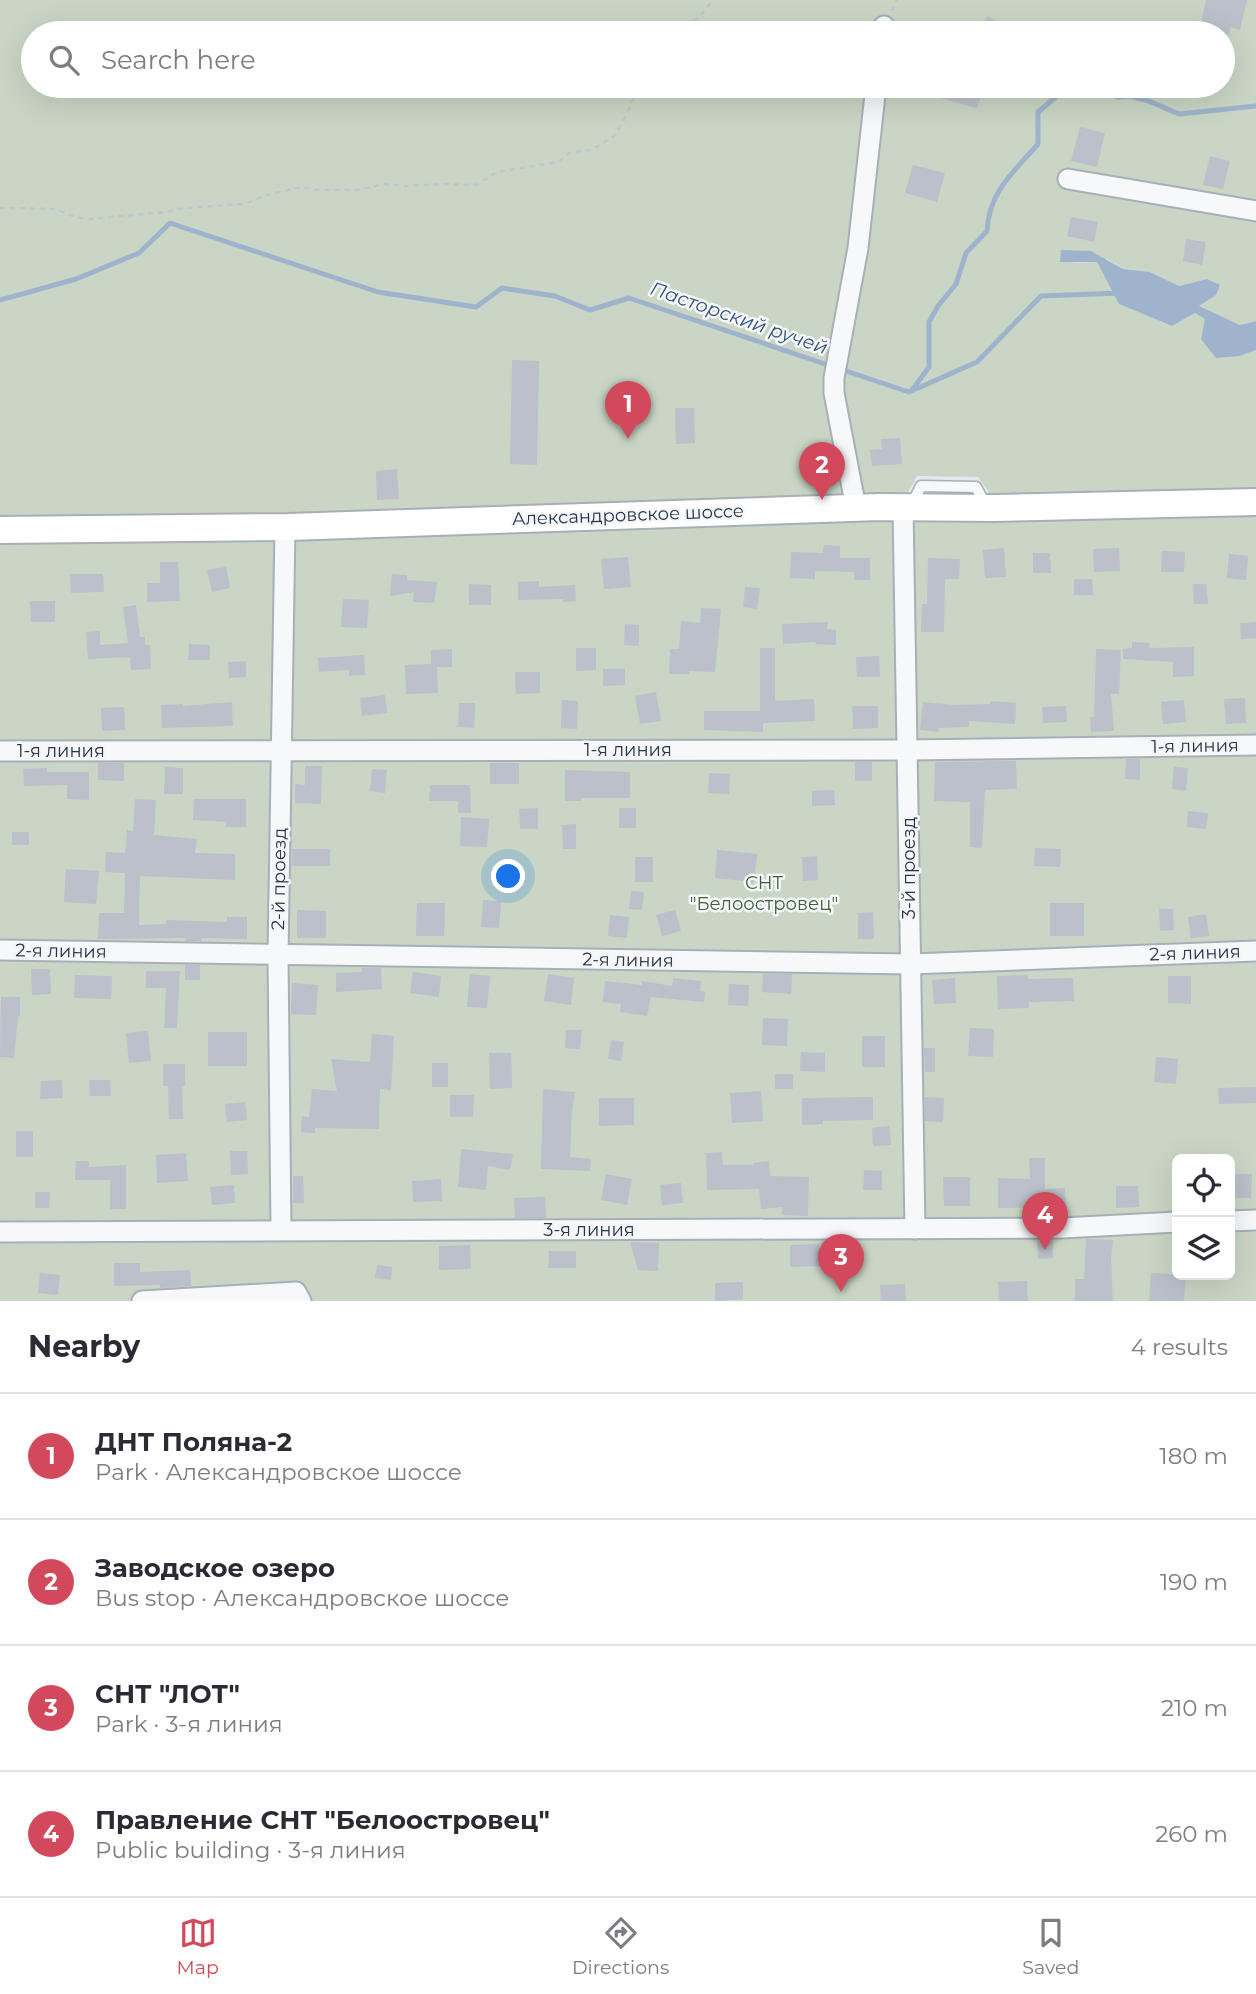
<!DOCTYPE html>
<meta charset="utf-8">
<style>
:root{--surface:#fff;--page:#f2f2f3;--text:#2b2b33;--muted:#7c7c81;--line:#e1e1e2;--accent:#d1495b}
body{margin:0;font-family:Montserrat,sans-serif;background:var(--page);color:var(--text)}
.controls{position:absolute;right:21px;bottom:21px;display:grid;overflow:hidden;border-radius:10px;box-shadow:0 7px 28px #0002}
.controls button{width:63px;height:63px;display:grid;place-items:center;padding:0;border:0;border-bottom:2px solid var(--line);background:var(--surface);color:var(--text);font:35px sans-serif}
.you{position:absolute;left:509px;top:877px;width:24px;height:24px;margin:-18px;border:5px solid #fff;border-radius:50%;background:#1a73e8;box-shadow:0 0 0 10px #1a73e833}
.badge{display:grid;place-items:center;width:46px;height:46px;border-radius:50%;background:var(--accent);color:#fff;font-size:23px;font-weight:700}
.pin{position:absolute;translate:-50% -58px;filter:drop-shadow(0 2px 4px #0008)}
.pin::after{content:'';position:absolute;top:37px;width:24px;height:21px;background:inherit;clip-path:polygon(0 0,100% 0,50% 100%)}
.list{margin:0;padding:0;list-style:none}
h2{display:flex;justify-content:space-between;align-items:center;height:91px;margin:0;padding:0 28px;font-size:30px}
h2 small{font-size:23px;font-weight:400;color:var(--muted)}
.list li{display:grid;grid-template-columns:46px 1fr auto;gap:21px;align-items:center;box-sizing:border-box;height:126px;padding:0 28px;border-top:2px solid var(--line)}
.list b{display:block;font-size:26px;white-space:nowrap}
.list p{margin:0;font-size:23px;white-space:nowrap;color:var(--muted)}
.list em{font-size:23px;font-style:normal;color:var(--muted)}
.icon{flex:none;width:38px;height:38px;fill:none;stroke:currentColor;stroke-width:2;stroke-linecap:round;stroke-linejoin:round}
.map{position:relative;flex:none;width:1256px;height:1301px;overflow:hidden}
.search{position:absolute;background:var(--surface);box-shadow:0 7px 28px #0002;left:21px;right:21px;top:21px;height:77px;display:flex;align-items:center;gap:18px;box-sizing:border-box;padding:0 24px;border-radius:38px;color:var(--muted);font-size:26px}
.sheet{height:595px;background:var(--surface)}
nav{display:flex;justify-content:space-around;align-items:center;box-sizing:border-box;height:98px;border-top:2px solid var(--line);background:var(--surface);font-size:19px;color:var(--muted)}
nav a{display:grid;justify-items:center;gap:4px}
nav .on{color:var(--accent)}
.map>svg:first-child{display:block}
.green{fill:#c9d6c5;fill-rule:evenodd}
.water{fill:#9fb4cc}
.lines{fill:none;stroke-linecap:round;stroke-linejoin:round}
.stream{stroke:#9fb4cc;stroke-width:5}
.building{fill:#bbc0ca}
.lane-casing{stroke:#a9aeb7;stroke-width:13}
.street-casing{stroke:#a9aeb7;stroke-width:23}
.secondary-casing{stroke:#a9aeb7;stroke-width:30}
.path{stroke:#c2c5cb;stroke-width:2.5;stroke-dasharray:5 5;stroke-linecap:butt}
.lane{stroke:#f7f8fa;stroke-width:10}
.street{stroke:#f7f8fa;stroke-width:19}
.secondary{stroke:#fff;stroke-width:26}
.labels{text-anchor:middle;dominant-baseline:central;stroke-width:5;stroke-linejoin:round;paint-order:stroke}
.street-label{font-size:18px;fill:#2b3445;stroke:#f4f6f9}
.park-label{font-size:18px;fill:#3f6138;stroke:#f4f6f9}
.water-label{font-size:19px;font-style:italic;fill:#34527a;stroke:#f4f6f9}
</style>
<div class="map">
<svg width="1256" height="1301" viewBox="0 0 1256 1301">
<rect width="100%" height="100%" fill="#e4e7ec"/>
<path class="green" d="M0,0h1256v321l-16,4 -42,-19 22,-20 -13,-7 -28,7 -29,-14 -27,-3 -16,-10 -38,4 28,-1 22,42 53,22 23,-13 11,6 -5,20 39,17 16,-6v951h-1256zM33,33h1190v53h-1190zM917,476l61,1 21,29 -99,1zM1177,1159h53v116h-53z"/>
<polygon class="water" points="1061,250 1091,251 1123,269 1150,272 1179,286 1207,279 1220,285 1216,295 1199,306 1240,325 1256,321 1256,350 1240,356 1216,358 1201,339 1205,319 1195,313 1172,326 1119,304 1097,262 1060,262"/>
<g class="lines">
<g class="stream">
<polyline points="0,300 76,279 139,253 170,223 378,292 476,307 502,288 555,296 590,310 629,298 831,366"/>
<polyline points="840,369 909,392 977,362 1041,296 1121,293"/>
<path d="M912,390l17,-23v-45l9,-16 18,-22 10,-31 21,-22c2,-40 27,-59 51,-87v-32l31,-26h30l18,11 13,-1 19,5 30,13 77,-8"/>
</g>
</g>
<g class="building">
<polygon points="1206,0 1247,0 1240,30 1230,27 1229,35 1200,28"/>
<polygon points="988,16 1015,33 977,33"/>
<polygon points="911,86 984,86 977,108 911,90"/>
<polygon points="1080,127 1105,133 1097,167 1071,161"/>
<polygon points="1210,156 1230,161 1223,189 1203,185"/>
<polygon points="913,165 945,173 937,202 905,193"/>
<polygon points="1071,217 1098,222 1094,242 1067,236"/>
<polygon points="1186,239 1206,242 1202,265 1183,261"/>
<polygon points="512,360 539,361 537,465 510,464"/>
<polygon points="675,408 694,408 695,443 676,444"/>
<polygon points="900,438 902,464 872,466 870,450 882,449 881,439"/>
<polygon points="397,469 399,499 377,500 376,471"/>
<polygon points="824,545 840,546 840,558 870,558 870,580 854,580 854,572 815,571 815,579 790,578 791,552 823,553"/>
<polygon points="1004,548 1006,577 985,578 983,550"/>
<polygon points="1119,548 1120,571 1094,572 1093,549"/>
<polygon points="1162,551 1185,552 1184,572 1161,572"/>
<polygon points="1033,553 1050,553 1051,573 1033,573"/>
<polygon points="1229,554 1248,556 1246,580 1227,578"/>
<polygon points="628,557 631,587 604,589 601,559"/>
<polygon points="928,558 960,559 959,579 945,579 944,632 921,632 922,604 927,604"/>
<polygon points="160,562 178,562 180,601 147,602 147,583 160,583"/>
<polygon points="226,567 230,588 212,592 207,570"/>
<polygon points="70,574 103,574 104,592 71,593"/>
<polygon points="392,574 407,575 407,580 437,582 434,603 413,602 414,592 390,596"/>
<polygon points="1074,579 1092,579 1093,595 1074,595"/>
<polygon points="539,581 539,587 575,585 576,601 563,602 563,599 518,600 518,582"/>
<polygon points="469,584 491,585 491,605 469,605"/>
<polygon points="1193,584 1206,584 1208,604 1194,604"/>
<polygon points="745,587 760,588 757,609 743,607"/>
<polygon points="343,599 369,600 367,628 341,627"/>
<polygon points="30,601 55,601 55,622 31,622"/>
<polygon points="136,605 140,637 145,637 145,645 150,645 151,669 131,670 130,657 88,659 86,632 100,631 100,645 128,643 123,607"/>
<polygon points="701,608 721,609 715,672 689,671 689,674 669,674 670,649 679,649 681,621 700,623"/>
<polygon points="828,622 827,629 836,630 836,645 815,644 816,642 783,644 782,624"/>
<polygon points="1256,622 1256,638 1241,639 1240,623"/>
<polygon points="625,624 639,625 639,646 624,645"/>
<polygon points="1132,642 1150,643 1149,648 1194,647 1194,676 1173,677 1173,662 1123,659 1123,649 1132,648"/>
<polygon points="189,644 210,645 210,660 188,660"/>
<polygon points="576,648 596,648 596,670 576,671"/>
<polygon points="760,648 775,648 775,701 814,699 815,721 763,723 763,732 704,730 704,711 760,711"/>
<polygon points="452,649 452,667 437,667 438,693 406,694 405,665 431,664 431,650"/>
<polygon points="1096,649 1121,650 1119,694 1111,694 1114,731 1091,732 1090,717 1094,717"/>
<polygon points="364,655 365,675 349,676 349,670 319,672 318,658"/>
<polygon points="879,656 880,677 857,677 856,657"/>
<polygon points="246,661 246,677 229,678 228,662"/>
<polygon points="603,669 625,669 625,685 603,686"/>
<polygon points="515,672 540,672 540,693 516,694"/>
<polygon points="656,692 661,721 640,724 635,696"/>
<polygon points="385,695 387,713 362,716 360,698"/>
<polygon points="1245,698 1246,723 1226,724 1224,699"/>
<polygon points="562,700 578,701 577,729 561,728"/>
<polygon points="1184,700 1186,722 1163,724 1161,702"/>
<polygon points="990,701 1016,703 1015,724 969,721 969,727 939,728 938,732 920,730 923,702 954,705 990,704"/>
<polygon points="232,702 233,726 162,728 161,705 183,704 183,706"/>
<polygon points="459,703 475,703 474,728 458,727"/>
<polygon points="852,706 878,706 878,728 853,729"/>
<polygon points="1066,706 1067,722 1043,723 1042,707"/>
<polygon points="124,707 125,730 102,731 101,708"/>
<polygon points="1126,759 1140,759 1140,780 1125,779"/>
<polygon points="1016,761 1017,789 985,790 982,848 970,847 970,802 934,801 935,762"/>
<rect x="855" y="762" width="17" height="19"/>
<polygon points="98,763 124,763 124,781 98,780"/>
<rect x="490" y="763" width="29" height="21"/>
<polygon points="305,766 322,766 321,804 295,803 295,784 305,785"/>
<polygon points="165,767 183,768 183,794 164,794"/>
<polygon points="1174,767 1188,768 1186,791 1172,789"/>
<polygon points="47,768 47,772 89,772 89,800 67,799 67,785 24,786 23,769"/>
<polygon points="372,769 387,770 385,793 370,791"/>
<polygon points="565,770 630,772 630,798 581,798 581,801 565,801"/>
<polygon points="709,773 730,774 729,794 708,793"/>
<polygon points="430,785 470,785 471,813 458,813 458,801 429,801"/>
<polygon points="834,790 835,805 812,806 812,791"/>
<polygon points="135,799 156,800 154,835 197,839 195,853 235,854 235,880 140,876 139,925 166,924 166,920 227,922 227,917 247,917 247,939 205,938 201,939 201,941 186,941 186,938 98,939 99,913 124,913 125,873 105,872 106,852 125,853 127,830 133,831"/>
<polygon points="194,799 246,799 246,827 226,827 226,822 193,820"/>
<polygon points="538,808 538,829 520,829 519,809"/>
<rect x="619" y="808" width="17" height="20"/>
<polygon points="1188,811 1208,813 1206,829 1187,827"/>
<polygon points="461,817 489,819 487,847 460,846"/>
<polygon points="576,824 576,849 563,849 562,825"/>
<rect x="12" y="832" width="17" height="13"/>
<polygon points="1035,848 1061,849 1060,867 1034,866"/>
<rect x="292" y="849" width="38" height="17"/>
<polygon points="717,850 757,854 754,882 715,878"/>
<polygon points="817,856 818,880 803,881 802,857"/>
<rect x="635" y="857" width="18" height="25"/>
<polygon points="66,869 99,871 96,904 64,902"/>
<polygon points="631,891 644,892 642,910 629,909"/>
<polygon points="483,900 501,901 499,928 481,927"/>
<polygon points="417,903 445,903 444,936 416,936"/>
<rect x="1050" y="903" width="34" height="33"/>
<polygon points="1159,909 1173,909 1174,930 1160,931"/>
<polygon points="297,910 326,911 326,938 297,938"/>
<polygon points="675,910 681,931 662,936 656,915"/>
<polygon points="873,912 874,939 858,939 858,913"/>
<polygon points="1206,914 1209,936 1191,938 1188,917"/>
<polygon points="610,915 629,917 627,938 608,936"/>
<rect x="185" y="965" width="15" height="15"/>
<polygon points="362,968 381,968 382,989 336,992 336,973 362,972"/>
<polygon points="31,969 50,969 51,994 32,995"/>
<polygon points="146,971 180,971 177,1028 164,1028 166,988 146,988"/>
<polygon points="413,972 441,976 439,997 410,993"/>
<polygon points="470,974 490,976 487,1008 467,1007"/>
<polygon points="548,974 574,978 571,1005 544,1001"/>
<polygon points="763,974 792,974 791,994 762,992"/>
<polygon points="75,975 112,976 111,999 74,998"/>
<polygon points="1028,975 1028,979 1073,978 1074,1001 1029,1002 1029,1008 998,1009 997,976"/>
<polygon points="1168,976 1191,976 1191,1004 1168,1003"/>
<polygon points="673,978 701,981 700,991 705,992 704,1002 651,997 647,1016 620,1012 621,1004 603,1002 605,981 642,985 642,981 672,986"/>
<polygon points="955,978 956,1003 934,1004 932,980"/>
<polygon points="292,983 318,985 316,1015 291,1014"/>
<polygon points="729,984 749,985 748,1006 728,1005"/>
<polygon points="1,997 20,997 20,1016 18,1016 14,1058 0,1057"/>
<polygon points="763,1018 788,1019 787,1046 762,1045"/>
<polygon points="970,1028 994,1029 993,1057 968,1056"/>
<polygon points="566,1030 582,1030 580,1049 565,1048"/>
<polygon points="148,1031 151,1061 129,1063 126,1033"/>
<rect x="208" y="1032" width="39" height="34"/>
<polygon points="372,1034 394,1036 391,1090 380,1089 379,1129 315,1128 315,1133 301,1132 302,1116 309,1117 312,1089 337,1091 331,1059 370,1062"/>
<rect x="862" y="1036" width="23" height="31"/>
<polygon points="611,1040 624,1042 621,1061 608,1059"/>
<polygon points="924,1048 935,1048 935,1072 925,1072"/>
<polygon points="801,1052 825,1053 825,1072 800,1071"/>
<polygon points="489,1053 511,1053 512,1088 490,1089"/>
<polygon points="1156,1057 1178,1059 1176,1084 1154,1082"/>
<rect x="432" y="1063" width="16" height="24"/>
<polygon points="163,1064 185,1064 185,1086 182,1086 183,1119 169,1119 168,1086 163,1086"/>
<rect x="775" y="1074" width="18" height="15"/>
<polygon points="62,1080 63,1098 40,1099 41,1081"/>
<polygon points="89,1080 110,1080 111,1096 90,1096"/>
<polygon points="1256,1087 1256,1103 1219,1104 1218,1088"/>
<polygon points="543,1089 575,1092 572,1110 570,1157 591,1159 590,1171 541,1169"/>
<polygon points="761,1091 763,1121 732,1123 730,1093"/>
<polygon points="450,1095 474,1095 473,1117 450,1117"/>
<polygon points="873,1097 873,1120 823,1121 823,1124 802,1125 802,1098"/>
<polygon points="925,1097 944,1098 943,1122 925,1121"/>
<polygon points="599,1098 634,1098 634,1125 599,1126"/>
<polygon points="245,1102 247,1120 227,1122 225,1104"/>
<polygon points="889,1126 891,1145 873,1146 872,1128"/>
<rect x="16" y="1131" width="17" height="26"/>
<polygon points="461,1149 513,1154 510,1170 488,1166 486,1190 458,1187"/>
<polygon points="230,1151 247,1151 248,1174 231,1175"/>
<polygon points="722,1152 723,1165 754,1165 753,1163 769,1161 770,1176 809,1177 808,1216 782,1215 782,1207 761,1209 759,1189 707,1190 706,1153"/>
<polygon points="186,1153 188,1181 157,1183 156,1155"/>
<polygon points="1029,1158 1045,1158 1045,1189 1065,1188 1066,1207 998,1208 998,1178 1030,1179"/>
<polygon points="76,1161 89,1161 89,1167 126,1165 126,1209 110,1209 110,1180 75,1180"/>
<polygon points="864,1170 882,1171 882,1190 863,1190"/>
<polygon points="606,1174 632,1179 627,1205 601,1200"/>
<polygon points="1230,1174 1252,1174 1251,1198 1230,1198"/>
<polygon points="293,1176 303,1176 304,1203 293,1203"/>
<polygon points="943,1177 970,1177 970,1206 944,1206"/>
<polygon points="441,1179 442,1201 413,1202 412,1181"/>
<polygon points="681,1183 683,1203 662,1205 660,1185"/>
<polygon points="234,1185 235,1203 212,1205 210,1187"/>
<polygon points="1116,1186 1138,1186 1139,1207 1116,1208"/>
<polygon points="35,1192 50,1192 49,1208 35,1208"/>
<polygon points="545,1197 546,1218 515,1218 514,1198"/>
<polygon points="1086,1239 1113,1240 1111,1259 1113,1301 1075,1301 1075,1279 1084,1279"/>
<polygon points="1037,1241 1053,1241 1053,1258 1038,1259"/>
<polygon points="630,1242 659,1243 658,1271 638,1270"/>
<polygon points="819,1244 820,1266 790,1267 790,1245"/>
<polygon points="470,1245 471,1269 439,1270 439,1246"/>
<polygon points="549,1251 576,1251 576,1268 548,1268"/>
<polygon points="114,1263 140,1263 140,1272 190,1270 191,1286 160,1288 160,1285 114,1286"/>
<polygon points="377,1265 392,1267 391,1280 375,1278"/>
<polygon points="40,1273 60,1275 58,1295 38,1293"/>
<polygon points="1151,1273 1186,1275 1184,1301 1149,1301"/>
<polygon points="1027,1281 1028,1301 999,1301 998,1282"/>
<polygon points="743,1282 743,1299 715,1301 715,1283"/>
<polygon points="905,1284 906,1301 881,1301 880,1285"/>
</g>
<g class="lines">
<defs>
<polyline id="lane" points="912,504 921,486 976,487 985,504"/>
<g id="street">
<polyline points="883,33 884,26"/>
<polyline points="1068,179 1256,211"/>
<polyline points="903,507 915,1229"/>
<polyline points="856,508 834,393 834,378 858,248 876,86"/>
<polyline points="0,751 909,750 1256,745"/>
<polyline points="0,950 910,964 1256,951"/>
<polyline points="1230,1221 1256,1220"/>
<polyline points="281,1230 278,956 285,527"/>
<polyline points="0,1232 1062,1228 1177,1222"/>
<polyline points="142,1301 296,1292 301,1301"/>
</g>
<polyline id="secondary" points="0,530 289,527 880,507 994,508 1256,502"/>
</defs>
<use href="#lane" class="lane-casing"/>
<use href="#street" class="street-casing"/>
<use href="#secondary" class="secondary-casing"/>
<g class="path">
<polyline points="892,11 897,0"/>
<polyline points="677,33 701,15 713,0"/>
<polyline points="0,208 55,209 75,217 90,219 165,212 184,208 244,204 267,195 301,187 318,190 359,190 384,184 407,186 442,184 476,185 497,172 558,162 571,152 591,150 613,137 623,122 639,86"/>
</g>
<use href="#lane" class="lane"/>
<use href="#street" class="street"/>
<use href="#secondary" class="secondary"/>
</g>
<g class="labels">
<g class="street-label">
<text transform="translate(628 515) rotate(-2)">Александровское шоссе</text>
<text transform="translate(1195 746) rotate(-1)">1-я линия</text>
<text x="628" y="750">1-я линия</text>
<text x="61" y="751">1-я линия</text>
<text transform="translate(909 868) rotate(-90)">3-й проезд</text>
<text transform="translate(279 879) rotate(-89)">2-й проезд</text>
<text transform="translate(61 951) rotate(1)">2-я линия</text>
<text transform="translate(1195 953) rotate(-2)">2-я линия</text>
<text transform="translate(628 960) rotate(1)">2-я линия</text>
<text x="589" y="1230">3-я линия</text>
</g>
<g class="park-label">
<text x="764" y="883">СНТ<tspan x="764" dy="21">"Белоостровец"</tspan></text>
</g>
<g class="water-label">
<text transform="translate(739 318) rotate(19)">Пасторский ручей</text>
</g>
</g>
</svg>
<div class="controls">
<button><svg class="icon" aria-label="locate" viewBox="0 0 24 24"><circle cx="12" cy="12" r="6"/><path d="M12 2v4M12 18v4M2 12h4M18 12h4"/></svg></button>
<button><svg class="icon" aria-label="layers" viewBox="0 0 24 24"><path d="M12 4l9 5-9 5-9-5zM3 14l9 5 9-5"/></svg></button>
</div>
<div class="you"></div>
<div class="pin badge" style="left:628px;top:439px">1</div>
<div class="pin badge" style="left:822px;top:500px">2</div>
<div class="pin badge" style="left:841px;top:1292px">3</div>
<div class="pin badge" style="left:1045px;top:1250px">4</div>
<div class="search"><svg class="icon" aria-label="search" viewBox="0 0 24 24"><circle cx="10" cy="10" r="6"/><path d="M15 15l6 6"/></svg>Search here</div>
</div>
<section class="sheet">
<h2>Nearby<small>4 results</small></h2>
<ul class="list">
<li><span class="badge">1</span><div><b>ДНТ Поляна-2</b><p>Park · Александровское шоссе</p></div><em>180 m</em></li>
<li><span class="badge">2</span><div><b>Заводское озеро</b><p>Bus stop · Александровское шоссе</p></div><em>190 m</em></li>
<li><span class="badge">3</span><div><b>СНТ &quot;ЛОТ&quot;</b><p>Park · 3-я линия</p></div><em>210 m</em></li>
<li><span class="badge">4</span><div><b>Правление СНТ &quot;Белоостровец&quot;</b><p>Public building · 3-я линия</p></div><em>260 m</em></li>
</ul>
</section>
<nav>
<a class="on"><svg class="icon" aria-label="map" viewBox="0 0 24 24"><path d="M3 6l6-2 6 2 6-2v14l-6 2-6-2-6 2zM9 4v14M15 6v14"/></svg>Map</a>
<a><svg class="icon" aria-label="directions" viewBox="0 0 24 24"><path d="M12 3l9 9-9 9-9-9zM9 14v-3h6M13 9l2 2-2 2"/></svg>Directions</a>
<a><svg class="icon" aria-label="saved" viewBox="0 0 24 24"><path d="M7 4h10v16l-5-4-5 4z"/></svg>Saved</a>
</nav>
